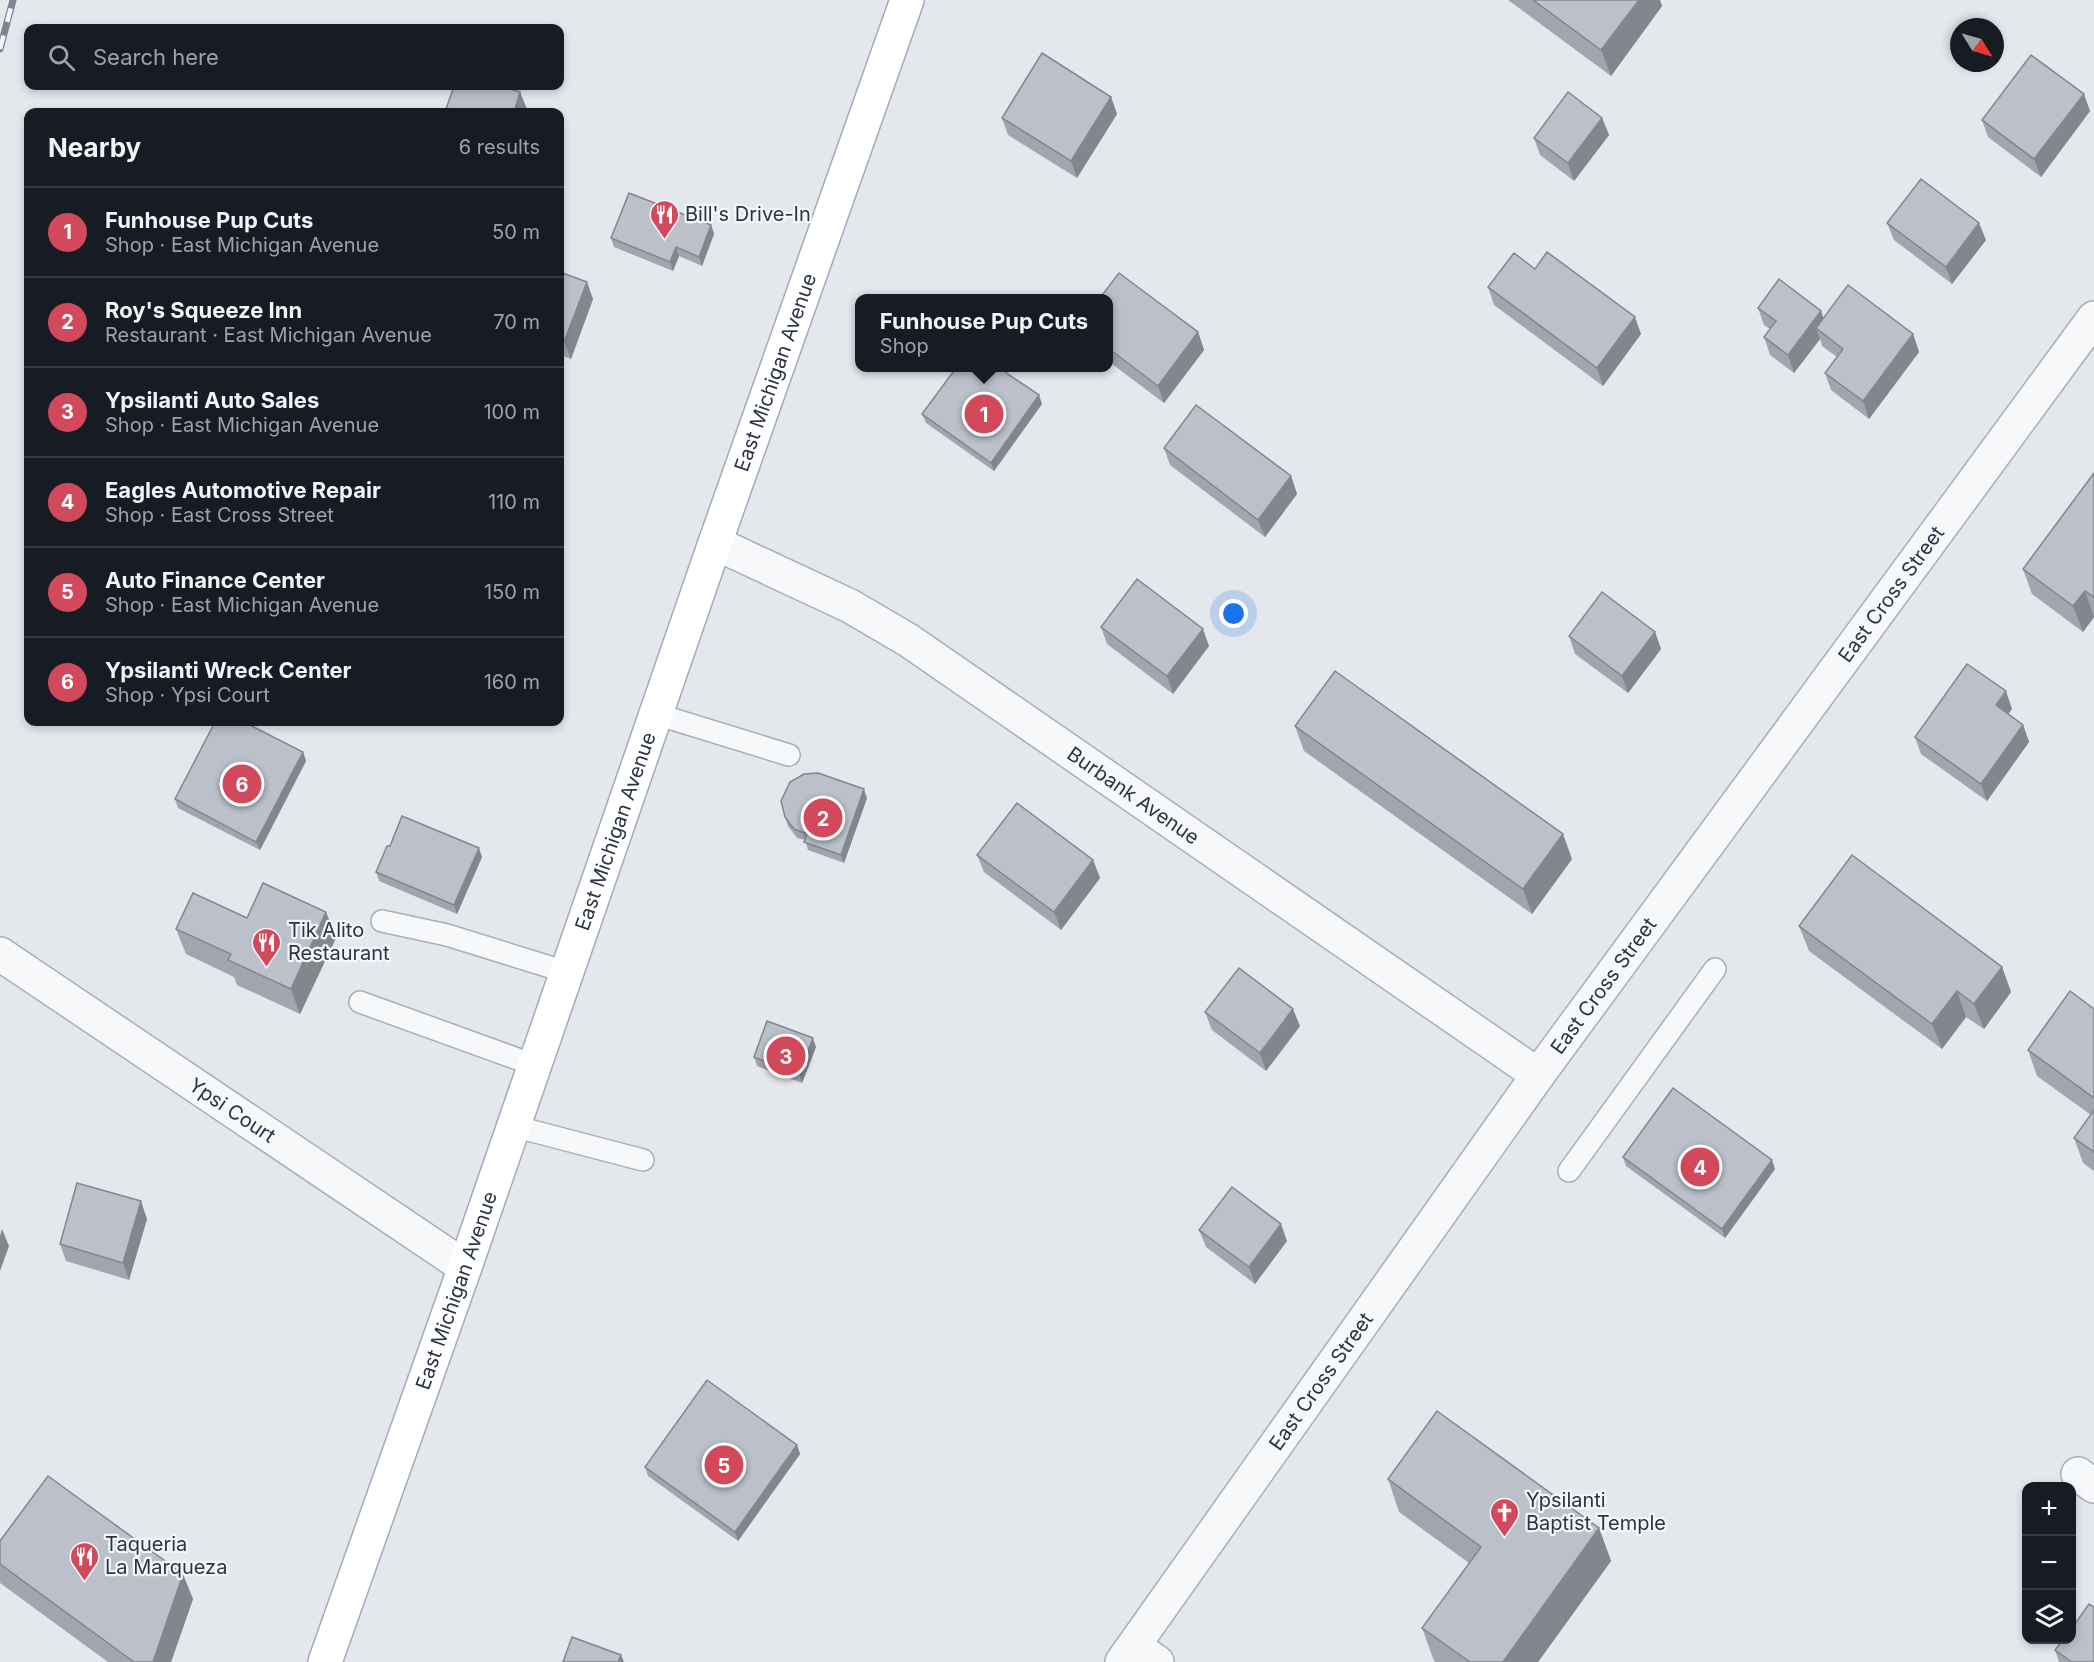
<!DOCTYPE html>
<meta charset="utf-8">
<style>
:root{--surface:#171b24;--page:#242831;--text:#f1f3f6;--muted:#9ea1a6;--line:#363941;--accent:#d1495b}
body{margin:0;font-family:Inter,sans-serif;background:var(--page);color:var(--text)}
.controls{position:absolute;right:18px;bottom:18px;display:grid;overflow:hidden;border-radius:12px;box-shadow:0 3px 9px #0003}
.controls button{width:54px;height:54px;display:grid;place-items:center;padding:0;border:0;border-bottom:2px solid var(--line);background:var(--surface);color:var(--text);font:30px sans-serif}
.compass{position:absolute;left:1950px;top:18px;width:54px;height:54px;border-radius:50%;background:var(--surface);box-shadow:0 3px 9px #0003;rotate:127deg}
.you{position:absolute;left:1234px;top:614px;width:21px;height:21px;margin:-15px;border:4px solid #fff;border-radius:50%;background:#1a73e8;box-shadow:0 0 0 9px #1a73e833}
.badge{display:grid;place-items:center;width:39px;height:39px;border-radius:50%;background:var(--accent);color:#fff;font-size:20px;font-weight:700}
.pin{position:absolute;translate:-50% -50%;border:3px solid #fff;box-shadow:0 2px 6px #0006}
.popup{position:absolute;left:855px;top:294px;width:258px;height:78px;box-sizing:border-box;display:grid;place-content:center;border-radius:12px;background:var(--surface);filter:drop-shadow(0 2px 4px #0005);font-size:20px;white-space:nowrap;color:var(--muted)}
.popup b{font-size:22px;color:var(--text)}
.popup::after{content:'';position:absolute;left:50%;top:100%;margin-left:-12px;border:12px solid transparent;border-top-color:var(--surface)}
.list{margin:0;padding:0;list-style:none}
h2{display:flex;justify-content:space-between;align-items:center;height:78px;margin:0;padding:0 24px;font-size:26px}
h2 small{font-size:20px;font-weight:400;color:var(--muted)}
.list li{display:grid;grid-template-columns:39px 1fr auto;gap:18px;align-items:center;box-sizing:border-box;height:90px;padding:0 24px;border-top:2px solid var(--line)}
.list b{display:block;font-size:22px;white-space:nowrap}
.list p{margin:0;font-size:20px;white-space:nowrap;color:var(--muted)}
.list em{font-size:20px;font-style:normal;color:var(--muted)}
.icon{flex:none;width:33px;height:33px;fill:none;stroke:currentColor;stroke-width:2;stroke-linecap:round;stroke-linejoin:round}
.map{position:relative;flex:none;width:2094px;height:1662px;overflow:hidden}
.search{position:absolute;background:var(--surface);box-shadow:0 3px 9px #0003;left:24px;top:24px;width:540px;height:66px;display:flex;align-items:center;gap:15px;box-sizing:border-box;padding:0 21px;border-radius:12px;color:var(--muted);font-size:22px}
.panel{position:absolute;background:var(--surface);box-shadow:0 3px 9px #0003;left:24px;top:108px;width:540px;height:618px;border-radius:12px}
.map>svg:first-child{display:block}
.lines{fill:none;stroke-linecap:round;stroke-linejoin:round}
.service-casing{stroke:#a9aeb7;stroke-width:24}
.minor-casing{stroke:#a9aeb7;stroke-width:36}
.tertiary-casing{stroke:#a9aeb7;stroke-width:36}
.primary-casing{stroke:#a3abb8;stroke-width:36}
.service{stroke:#f7f8fa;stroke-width:21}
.minor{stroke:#f7f8fa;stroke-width:33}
.tertiary{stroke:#f7f8fa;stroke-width:33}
.primary{stroke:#fff;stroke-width:33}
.rail-casing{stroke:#7d8696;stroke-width:7}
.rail{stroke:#f4f6f9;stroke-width:4.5;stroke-dasharray:14;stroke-linecap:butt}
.wall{fill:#a1a5ae}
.shaded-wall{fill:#83868d}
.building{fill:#bbc0ca;stroke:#83868d;stroke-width:1.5}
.labels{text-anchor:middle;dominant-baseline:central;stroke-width:4.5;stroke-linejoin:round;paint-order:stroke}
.poi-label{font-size:20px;fill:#2b3445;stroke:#f4f6f9;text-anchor:start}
.street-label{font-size:20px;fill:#2b3445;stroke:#f4f6f9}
</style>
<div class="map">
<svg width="2094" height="1662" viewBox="0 0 2094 1662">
<rect width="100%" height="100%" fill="#e4e7ec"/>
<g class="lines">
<defs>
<g id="service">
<polyline points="656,714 789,755"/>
<polyline points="382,921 447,935 566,972"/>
<polyline points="360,1002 534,1065"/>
<polyline points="513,1126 643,1160"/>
<polyline points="1569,1171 1715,969"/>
</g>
<g id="minor">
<path id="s1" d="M715,543l135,63 58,34 630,435"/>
<path id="s2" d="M0,954l465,313"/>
<polyline points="2078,1474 2094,1486"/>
<polyline points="1134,1646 1157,1662"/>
</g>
<g id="tertiary">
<path id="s3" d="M1122,1662l416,-587 556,-757"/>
</g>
<g id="primary">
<path id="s4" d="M325,1662l140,-395 250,-724 192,-543"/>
</g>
</defs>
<use href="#service" class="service-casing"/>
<use href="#minor" class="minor-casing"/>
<use href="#tertiary" class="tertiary-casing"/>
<use href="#primary" class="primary-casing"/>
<use href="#service" class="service"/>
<use href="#minor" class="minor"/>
<use href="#tertiary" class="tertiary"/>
<use href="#primary" class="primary"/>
<defs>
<polyline id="rail" points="0,49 13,0"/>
</defs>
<use href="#rail" class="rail-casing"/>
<use href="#rail" class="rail"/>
</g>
<g class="wall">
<polygon points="1508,0 1660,0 1662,6 1611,76"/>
<polygon points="1111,97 1117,114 1077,178 1008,135 1002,118"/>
<polygon points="2090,111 2041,177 1988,137 1982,120"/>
<polygon points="1602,118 1609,135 1574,181 1540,155 1534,138"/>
<polygon points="1887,223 1986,240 1952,284 1894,240"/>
<polygon points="711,225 714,234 702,266 679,256 673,271 614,247 611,238"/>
<polygon points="1535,269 1641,334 1603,386 1494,305 1488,287"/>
<polygon points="560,272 593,299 571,359 560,355"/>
<polygon points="1108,298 1198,332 1204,350 1164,403 1108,361"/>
<polygon points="1758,308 1913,334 1919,352 1869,419 1831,390 1825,373 1837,357 1822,346 1820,339 1794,373 1770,355 1764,337 1770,329 1764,325"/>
<polygon points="1042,404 994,471 926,423 922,414"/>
<polygon points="1164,448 1291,476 1297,494 1265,537 1170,465"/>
<polygon points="2094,473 2094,617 2083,632 2032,594 2023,569"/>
<polygon points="1101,627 1209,646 1173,694 1107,644"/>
<polygon points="1655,632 1661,649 1628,693 1575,654 1569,636"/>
<polygon points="2012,709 2008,714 2023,725 2029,742 1987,801 1921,754 1915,737"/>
<polygon points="1295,726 1572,859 1532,914 1304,751"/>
<polygon points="303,752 306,761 260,850 178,808 175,799"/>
<polygon points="867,798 844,863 808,850 805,840 797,838 788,826 785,817"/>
<polygon points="977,855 1093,860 1100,878 1061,930 984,872"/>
<polygon points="482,857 457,914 379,881 376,872"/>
<polygon points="326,912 336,938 300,1014 237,985 234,977 186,954 176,929 247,918"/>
<polygon points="1799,926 2002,967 2011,992 1984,1029 1966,1017 1942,1049 1809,951"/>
<polygon points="2094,1009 2094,1171 2083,1163 2074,1138 2091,1115 2037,1076 2028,1050"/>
<polygon points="1205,1012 1300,1026 1266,1071 1212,1030"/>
<polygon points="816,1047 802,1083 757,1066 754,1057"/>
<polygon points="1623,1157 1775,1169 1725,1238 1626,1166"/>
<polygon points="147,1219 129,1280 66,1261 60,1244"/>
<polygon points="1199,1230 1287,1241 1255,1284 1206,1247"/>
<polygon points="797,1445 800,1454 738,1541 648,1476 645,1467"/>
<polygon points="1388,1479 1599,1528 1611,1561 1538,1662 1436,1662 1434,1661 1422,1628 1469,1563 1399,1512"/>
<polygon points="0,1541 193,1599 171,1662 108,1662 0,1583"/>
<polygon points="2055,1650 2094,1662 2059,1662"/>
</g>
<g class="shaded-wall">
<polygon points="1639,0 1660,0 1662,6 1611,76 1601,50"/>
<polygon points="520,92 527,109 526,112 514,112"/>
<polygon points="2084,94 2090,111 2041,177 2034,159"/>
<polygon points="1111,97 1117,114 1077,178 1071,161"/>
<polygon points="1602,118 1609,135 1574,181 1568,163"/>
<polygon points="1979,223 1986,240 1952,284 1946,267"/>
<polygon points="711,225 714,234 702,266 699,257"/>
<polygon points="676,247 679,256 673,271 670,262"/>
<polygon points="587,282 593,299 571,359 564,342"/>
<polygon points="1821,311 1827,328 1816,328 1820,339 1794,373 1788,355"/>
<polygon points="1635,317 1641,334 1603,386 1597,368"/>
<polygon points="1198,332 1204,350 1164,403 1158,386"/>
<polygon points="1913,334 1919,352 1869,419 1863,401"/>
<polygon points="1039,395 1042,404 994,471 991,463"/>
<polygon points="1291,476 1297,494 1265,537 1258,520"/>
<polygon points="2085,591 2094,617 2083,632 2073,606"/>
<polygon points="1203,629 1209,646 1173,694 1167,676"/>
<polygon points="1655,632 1661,649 1628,693 1622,676"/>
<polygon points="2006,691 2012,709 2002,722 1996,705"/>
<polygon points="2023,725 2029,742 1987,801 1981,784"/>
<polygon points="303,752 306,761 260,850 256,842"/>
<polygon points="864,789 867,798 844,863 841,855"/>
<polygon points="1563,834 1572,859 1532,914 1523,889"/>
<polygon points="479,848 482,857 457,914 454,905"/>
<polygon points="1093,860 1100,878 1061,930 1054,912"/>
<polygon points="326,912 336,938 300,1014 291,989"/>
<polygon points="2002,967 2011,992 1984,1029 1974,1004"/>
<polygon points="1957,991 1966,1017 1942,1049 1932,1024"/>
<polygon points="1293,1009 1300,1026 1266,1071 1260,1053"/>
<polygon points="813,1038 816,1047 802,1083 799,1074"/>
<polygon points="1772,1160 1775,1169 1725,1238 1722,1229"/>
<polygon points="141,1201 147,1219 129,1280 123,1263"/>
<polygon points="1281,1224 1287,1241 1255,1284 1249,1267"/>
<polygon points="2,1229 9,1246 0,1271 0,1236"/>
<polygon points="797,1445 800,1454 738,1541 735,1532"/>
<polygon points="1599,1528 1611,1561 1538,1662 1503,1662"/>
<polygon points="183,1574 193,1599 171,1662 153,1662"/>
<polygon points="621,1655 624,1662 618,1662"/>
</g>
<g class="building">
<polygon points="1533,0 1639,0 1601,50"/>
<polygon points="1042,53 1111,97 1071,161 1002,118"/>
<polygon points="2031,55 2084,94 2034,159 1982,120"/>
<polygon points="454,86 501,86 520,92 514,112 445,112"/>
<polygon points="1568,92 1602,118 1568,163 1534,138"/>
<polygon points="1921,179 1979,223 1946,267 1887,223"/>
<polygon points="629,193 711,225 699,257 676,247 670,262 611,238"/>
<polygon points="1547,252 1635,317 1597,368 1488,287 1514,253 1535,269"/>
<polygon points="560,272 587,282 564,342 560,340"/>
<polygon points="1119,273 1198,332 1158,386 1108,348 1108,298 1100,298"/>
<polygon points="1779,279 1821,311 1788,355 1764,337 1776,321 1758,308"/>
<polygon points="1848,285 1913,334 1863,401 1825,373 1843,349 1816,328"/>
<polygon points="956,368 999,368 1039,395 991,463 922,414"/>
<polygon points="1196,405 1291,476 1258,520 1164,448"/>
<polygon points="2094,473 2094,597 2085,591 2073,606 2023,569"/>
<polygon points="1137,579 1203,629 1167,676 1101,627"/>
<polygon points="1602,592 1655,632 1622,676 1569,636"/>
<polygon points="1967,664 2006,691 1996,705 2023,725 1981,784 1915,737"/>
<polygon points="1335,671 1563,834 1523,889 1295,726"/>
<polygon points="215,722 244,722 303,752 256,842 175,799"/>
<polygon points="818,773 864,789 841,855 804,842 807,834 794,829 785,817 781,801 790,782 804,774"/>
<polygon points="1017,803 1093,860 1054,912 977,855"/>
<polygon points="402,816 479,848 454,905 376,872 387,846 390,846"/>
<polygon points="1852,855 2002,967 1974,1004 1957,991 1932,1024 1799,926"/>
<polygon points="263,883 326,912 291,989 228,960 231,954 176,929 193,893 247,918"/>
<polygon points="1239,968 1293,1009 1260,1053 1205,1012"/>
<polygon points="2070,991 2094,1009 2094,1098 2028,1050"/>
<polygon points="767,1021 813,1038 799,1074 754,1057"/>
<polygon points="1673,1088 1772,1160 1722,1229 1623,1157"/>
<polygon points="2094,1110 2094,1152 2074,1138"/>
<polygon points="77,1183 141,1201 123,1263 60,1244"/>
<polygon points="1232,1187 1281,1224 1249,1267 1199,1230"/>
<polygon points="707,1380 797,1445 735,1532 645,1467"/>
<polygon points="1437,1411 1599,1528 1503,1662 1470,1662 1422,1628 1481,1547 1388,1479"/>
<polygon points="48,1476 183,1574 153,1662 134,1662 0,1564 0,1541"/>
<polygon points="2089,1604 2094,1607 2094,1662 2072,1662 2055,1650 2063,1640 2072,1640 2072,1628"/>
<polygon points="572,1637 621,1655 618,1662 563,1662"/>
</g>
<defs>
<symbol id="restaurant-pin" viewBox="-11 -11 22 30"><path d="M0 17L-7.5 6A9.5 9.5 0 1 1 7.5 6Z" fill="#d1495b" stroke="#f4f6f9"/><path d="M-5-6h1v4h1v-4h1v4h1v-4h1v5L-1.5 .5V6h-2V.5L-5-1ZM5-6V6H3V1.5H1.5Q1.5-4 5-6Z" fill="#fff"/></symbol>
<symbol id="church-pin" viewBox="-11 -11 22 30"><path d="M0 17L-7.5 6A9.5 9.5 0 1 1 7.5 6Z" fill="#d1495b" stroke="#f4f6f9"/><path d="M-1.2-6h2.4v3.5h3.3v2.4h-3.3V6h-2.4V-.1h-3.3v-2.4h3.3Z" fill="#fff"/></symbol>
</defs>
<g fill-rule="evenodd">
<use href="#restaurant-pin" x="648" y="198" width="33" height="45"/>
<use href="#restaurant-pin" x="250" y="926" width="33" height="45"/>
<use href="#church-pin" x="1488" y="1496" width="33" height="45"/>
<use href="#restaurant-pin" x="68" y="1540" width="33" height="45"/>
</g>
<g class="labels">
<g class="poi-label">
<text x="685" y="214">Bill's Drive-In</text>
<text x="288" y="930">Tik Alito<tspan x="288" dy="23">Restaurant</tspan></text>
<text x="1526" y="1500">Ypsilanti<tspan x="1526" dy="23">Baptist Temple</tspan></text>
<text x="105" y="1544">Taqueria<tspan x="105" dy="23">La Marqueza</tspan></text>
</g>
<g class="street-label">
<text stroke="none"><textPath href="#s4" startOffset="1366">East Michigan Avenue</textPath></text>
<text stroke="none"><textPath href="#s3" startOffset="1316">East Cross Street</textPath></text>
<text stroke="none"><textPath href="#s1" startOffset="490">Burbank Avenue</textPath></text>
<text stroke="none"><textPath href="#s4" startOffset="880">East Michigan Avenue</textPath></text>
<text stroke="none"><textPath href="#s3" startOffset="830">East Cross Street</textPath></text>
<text stroke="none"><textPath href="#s2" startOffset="280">Ypsi Court</textPath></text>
<text stroke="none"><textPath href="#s4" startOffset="394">East Michigan Avenue</textPath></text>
<text stroke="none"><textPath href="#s3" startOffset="344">East Cross Street</textPath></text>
</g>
</g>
</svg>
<div class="controls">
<button>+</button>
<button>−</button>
<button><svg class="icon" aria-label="layers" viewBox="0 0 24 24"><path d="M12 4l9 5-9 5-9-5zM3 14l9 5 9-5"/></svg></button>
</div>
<svg class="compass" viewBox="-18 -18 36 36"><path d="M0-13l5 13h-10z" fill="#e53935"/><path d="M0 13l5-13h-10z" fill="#9ea1a6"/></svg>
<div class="you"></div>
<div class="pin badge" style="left:984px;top:414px">1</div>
<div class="popup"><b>Funhouse Pup Cuts</b>Shop</div>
<div class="pin badge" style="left:823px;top:818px">2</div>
<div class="pin badge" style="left:786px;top:1056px">3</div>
<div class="pin badge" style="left:1700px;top:1167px">4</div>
<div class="pin badge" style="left:724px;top:1465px">5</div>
<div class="pin badge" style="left:242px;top:784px">6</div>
<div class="search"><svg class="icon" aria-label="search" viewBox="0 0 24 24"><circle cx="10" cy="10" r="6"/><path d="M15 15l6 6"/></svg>Search here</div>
<section class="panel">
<h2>Nearby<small>6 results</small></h2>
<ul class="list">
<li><span class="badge">1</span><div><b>Funhouse Pup Cuts</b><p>Shop · East Michigan Avenue</p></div><em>50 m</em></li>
<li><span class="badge">2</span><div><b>Roy's Squeeze Inn</b><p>Restaurant · East Michigan Avenue</p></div><em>70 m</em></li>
<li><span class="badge">3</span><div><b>Ypsilanti Auto Sales</b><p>Shop · East Michigan Avenue</p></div><em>100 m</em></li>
<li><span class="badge">4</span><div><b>Eagles Automotive Repair</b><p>Shop · East Cross Street</p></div><em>110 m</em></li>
<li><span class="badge">5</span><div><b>Auto Finance Center</b><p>Shop · East Michigan Avenue</p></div><em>150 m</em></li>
<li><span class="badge">6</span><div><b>Ypsilanti Wreck Center</b><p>Shop · Ypsi Court</p></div><em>160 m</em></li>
</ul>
</section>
</div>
